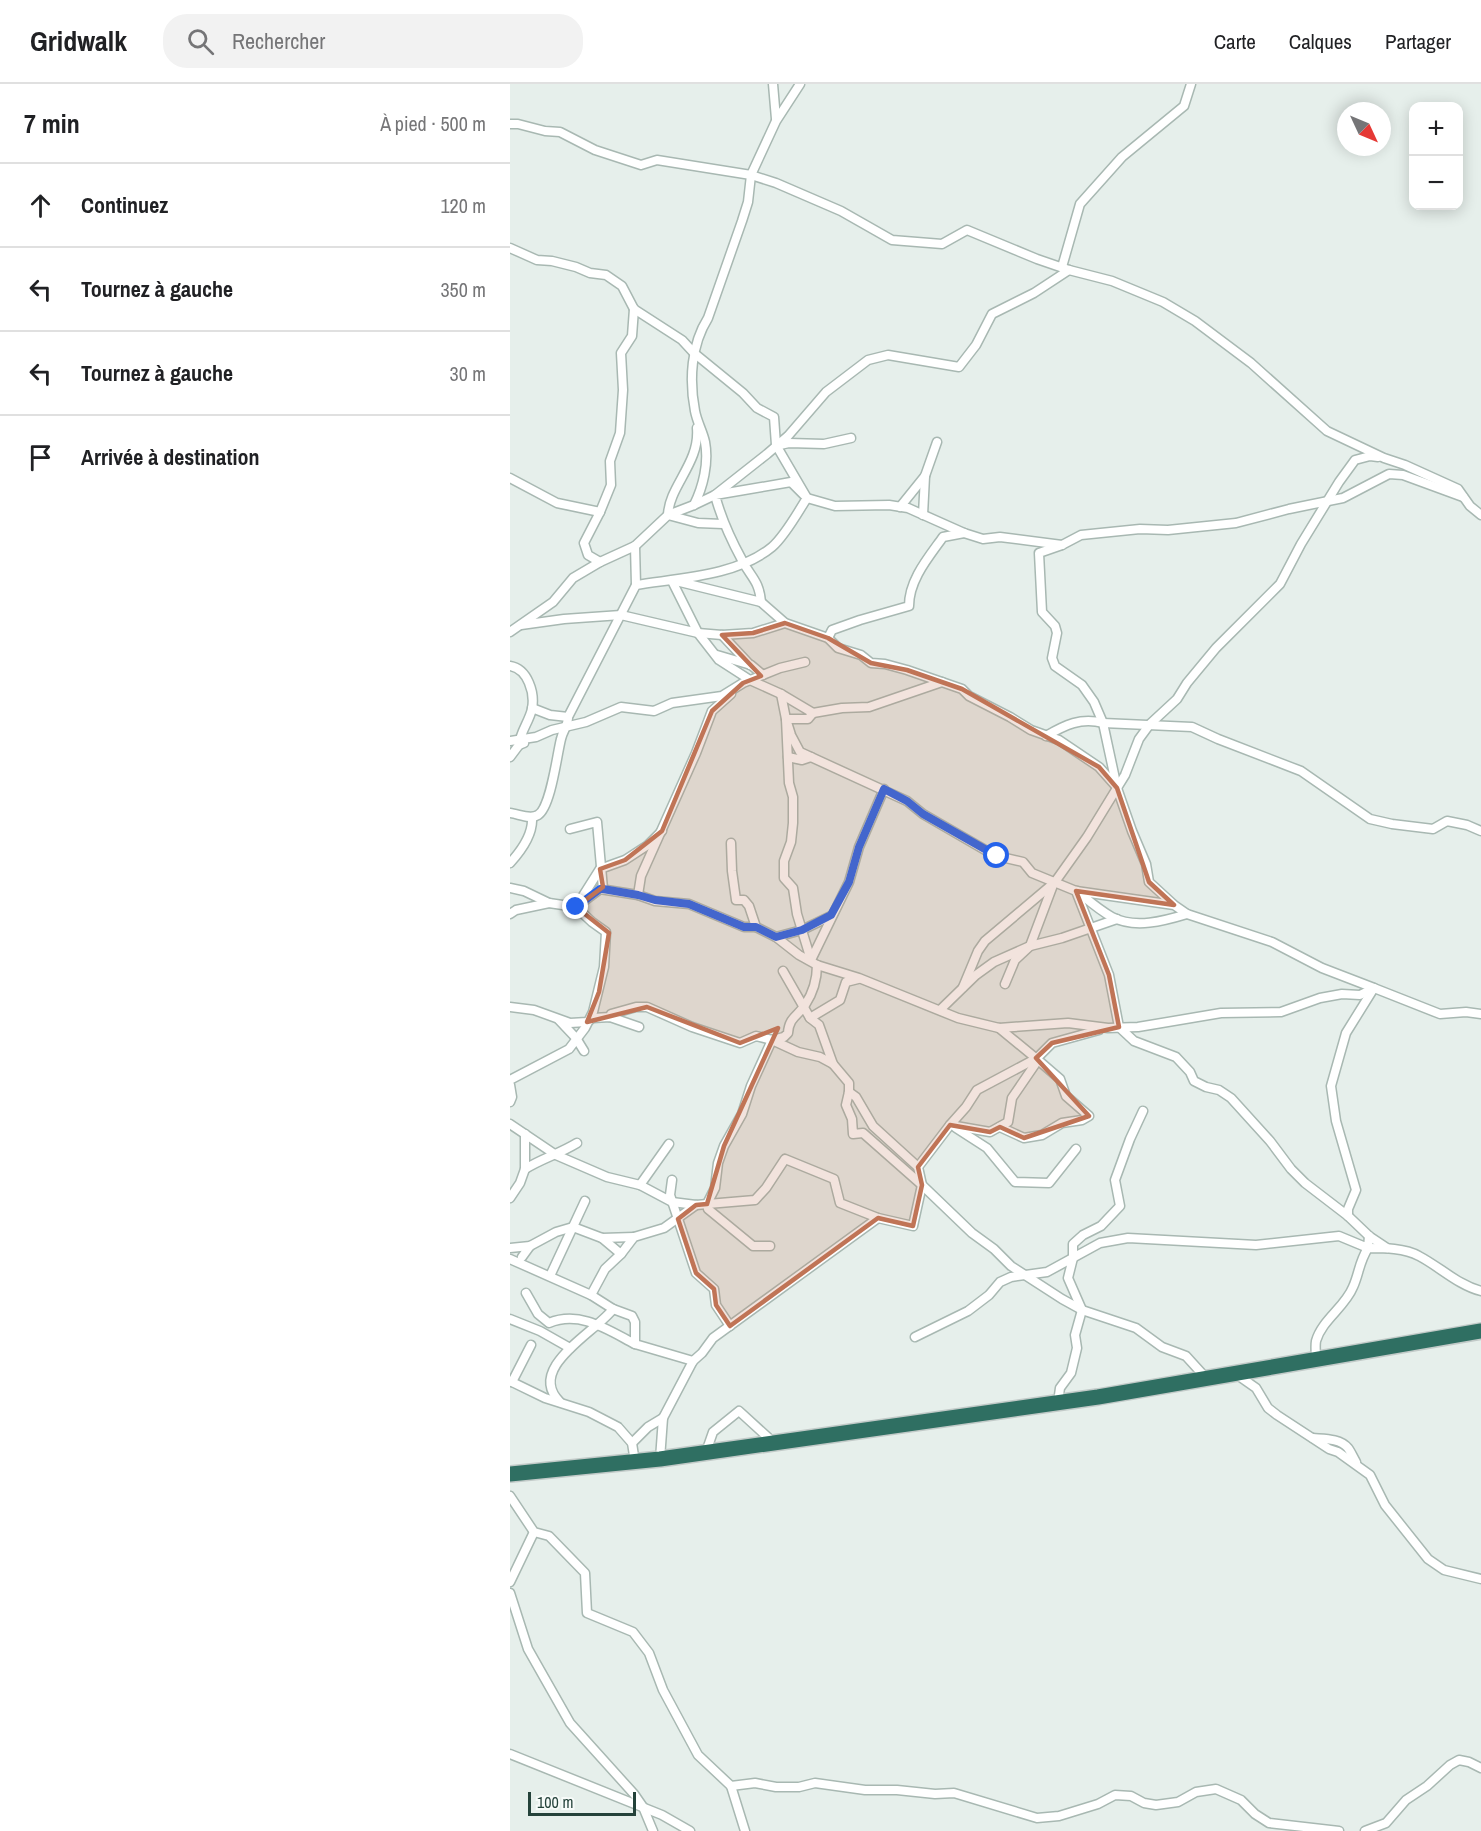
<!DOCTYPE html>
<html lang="fr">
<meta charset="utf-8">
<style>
:root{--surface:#fff;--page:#f2f2f2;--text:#202124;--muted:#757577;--line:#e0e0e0}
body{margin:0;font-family:"Archivo Narrow",sans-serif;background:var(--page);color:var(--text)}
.controls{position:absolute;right:18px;top:18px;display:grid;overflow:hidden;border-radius:12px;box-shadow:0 3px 15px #0003}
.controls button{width:54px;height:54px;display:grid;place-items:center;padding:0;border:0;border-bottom:2px solid var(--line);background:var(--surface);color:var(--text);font:30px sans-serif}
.compass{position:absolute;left:827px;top:18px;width:54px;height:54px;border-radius:50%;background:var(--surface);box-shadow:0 3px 15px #0003;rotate:134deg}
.scale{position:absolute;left:18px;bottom:15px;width:108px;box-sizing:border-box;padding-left:6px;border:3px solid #24423a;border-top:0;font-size:16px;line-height:21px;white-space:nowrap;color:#24423a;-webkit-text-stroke:4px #f7fbf9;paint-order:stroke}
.stop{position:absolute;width:18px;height:18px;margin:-14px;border:4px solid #2563eb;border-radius:50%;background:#fff}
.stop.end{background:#2563eb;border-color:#fff;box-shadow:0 2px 6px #0008}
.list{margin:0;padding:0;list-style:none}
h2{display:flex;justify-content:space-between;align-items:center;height:78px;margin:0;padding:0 24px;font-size:26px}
h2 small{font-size:20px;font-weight:400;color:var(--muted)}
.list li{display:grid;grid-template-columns:39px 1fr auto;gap:18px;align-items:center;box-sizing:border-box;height:84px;padding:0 24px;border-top:2px solid var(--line)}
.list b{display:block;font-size:22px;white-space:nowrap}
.list em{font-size:20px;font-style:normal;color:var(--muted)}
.icon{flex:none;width:33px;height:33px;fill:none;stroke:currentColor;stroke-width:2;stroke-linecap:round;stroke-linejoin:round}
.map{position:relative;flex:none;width:971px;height:1747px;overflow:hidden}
header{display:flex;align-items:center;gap:36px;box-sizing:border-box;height:84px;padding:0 30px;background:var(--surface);border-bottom:2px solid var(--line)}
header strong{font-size:28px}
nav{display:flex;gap:33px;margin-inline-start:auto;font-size:21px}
.search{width:420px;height:54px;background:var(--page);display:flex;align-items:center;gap:15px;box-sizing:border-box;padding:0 21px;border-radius:24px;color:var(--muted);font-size:22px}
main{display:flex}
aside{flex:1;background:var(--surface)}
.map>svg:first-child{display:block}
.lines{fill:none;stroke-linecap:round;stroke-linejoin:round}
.street-casing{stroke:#a8b8b2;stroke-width:11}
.highway-casing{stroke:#c2cac8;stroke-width:18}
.street{stroke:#fff;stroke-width:8}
.highway{stroke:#2f6f62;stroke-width:15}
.route{stroke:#2563eb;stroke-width:8}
.marked{fill:#c07456;fill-opacity:0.2;stroke:#c07456;stroke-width:4.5;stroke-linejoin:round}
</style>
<header>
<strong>Gridwalk</strong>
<div class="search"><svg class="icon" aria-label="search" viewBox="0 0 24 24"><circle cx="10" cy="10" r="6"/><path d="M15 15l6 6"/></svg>Rechercher</div>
<nav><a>Carte</a><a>Calques</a><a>Partager</a></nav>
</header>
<main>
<aside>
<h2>7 min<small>À pied · 500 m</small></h2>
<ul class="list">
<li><svg class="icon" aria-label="ahead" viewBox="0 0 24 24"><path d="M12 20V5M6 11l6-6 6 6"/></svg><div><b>Continuez</b></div><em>120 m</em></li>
<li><svg class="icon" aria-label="left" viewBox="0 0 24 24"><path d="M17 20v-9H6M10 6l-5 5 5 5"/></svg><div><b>Tournez à gauche</b></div><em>350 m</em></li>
<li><svg class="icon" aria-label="left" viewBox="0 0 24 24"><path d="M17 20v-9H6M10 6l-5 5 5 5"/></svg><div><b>Tournez à gauche</b></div><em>30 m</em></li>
<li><svg class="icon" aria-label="arrive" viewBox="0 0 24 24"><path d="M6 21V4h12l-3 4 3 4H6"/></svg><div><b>Arrivée à destination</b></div></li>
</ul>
</aside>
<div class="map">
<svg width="971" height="1747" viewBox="0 0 971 1747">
<rect width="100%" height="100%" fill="#e6efeb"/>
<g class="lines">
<defs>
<g id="street">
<polyline points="263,0 266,35"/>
<polyline points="0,40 8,40 35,47 50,48 85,66 131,81 147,76 241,91 266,99 331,127 382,156 432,160 457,146 527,175 559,186 602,197 653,218 685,237 741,279 817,347 874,374 895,381 948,405 960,422 971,431"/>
<polyline points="0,164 27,176 42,177 66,183 80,189 96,191 112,202 124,225 172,256 184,269 233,309 247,324 264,333 266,361 297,414 325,422 379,421 398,424 454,449 473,455 490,453 552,461"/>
<polyline points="552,183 570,120 612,73 674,22 681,0"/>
<path d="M187,344c3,35 -28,58 -29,87l30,8 25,1"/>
<polyline points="270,361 279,359 314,360 341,354"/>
<polyline points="0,394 47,419 90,428"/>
<path d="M184,421c9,-18 15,-42 11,-63 -2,-10 -8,-20 -10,-31 -6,-31 -4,-66 13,-93l34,-97 6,-19 3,-27 25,-54 24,-37"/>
<polyline points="390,423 415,392 427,358"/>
<polyline points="413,431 415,392"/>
<polyline points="125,462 126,501"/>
<polyline points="90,478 78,471 74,459 90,428 101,401 100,377 110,349 113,306 111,269 122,252 124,225"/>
<polyline points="162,497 188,549 209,576 240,596 271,610 303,629 298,635 276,635 281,651 290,668 397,717 413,730 477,767 487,772 513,778 522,789 566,807 664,821 677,830 762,858 812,884 864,904 836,949 821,1002 826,1037 846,1106 838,1125 838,1132"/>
<polyline points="166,497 251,518 275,539 318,554 328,564 351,571 361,579 375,580 397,586 452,605 459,612 500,633 521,646 549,656 589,683 605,701"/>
<polyline points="11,541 54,535 111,531 188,549 212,551 243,549 275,539"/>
<polyline points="0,548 43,518 63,494 90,478 125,462 158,431 184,421 205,411 257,370 278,352 316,308 358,276 378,271 449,283 466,261 482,230 524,209 559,186"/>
<polyline points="212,551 240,581"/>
<path d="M318,554l4,-8 28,-10 49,-14c0,-26 19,-48 34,-69l21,-4"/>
<polyline points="207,571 241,581 253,591"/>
<path d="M0,582c18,3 25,27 22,43 -3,13 -12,23 -13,36"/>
<polyline points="271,610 276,635 279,699 283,713 283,739 281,758 274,777 274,794 283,804 287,830 301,876"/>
<polyline points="22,624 40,631 58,633"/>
<polyline points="303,629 332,624 359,623 432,598"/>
<path d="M536,652c19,-11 35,-19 57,-13l89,4 26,12 83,32 69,48 22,5 41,5 14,-8 20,4 14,6"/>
<polyline points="0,657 26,653 42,646 76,638 111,623 144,627 162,619 212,612 233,599 270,584 295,578"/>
<polyline points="0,673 9,661 14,659"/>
<polyline points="278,673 292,676 301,673"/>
<path d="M0,729c9,1 20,7 28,2 13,-8 19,-61 23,-76 2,-9 7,-13 7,-22l68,-132c43,-7 101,-9 136,-38 13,-11 26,-35 35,-49l-16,-16 -76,13c6,23 15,43 27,65 9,18 17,20 19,42"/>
<polyline points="60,745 87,738 93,805"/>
<polyline points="221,759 222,787 226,816 234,816 239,822 246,843"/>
<path d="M0,779c11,-12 23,-29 22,-45"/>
<polyline points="0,804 14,807 39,819 66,823 90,805 128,811 145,817 179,820 234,843 246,843 266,853 289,871 307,881 349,894 448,934 489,944 558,939 598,944 628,943 711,929 771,928 810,914 832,910 850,911 864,904 930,930 956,928 971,930"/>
<polyline points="566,807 599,891 609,943 624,957 666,973 680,988 684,997 696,1003 709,1006 721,1014 760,1057 781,1085 795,1099 838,1132 859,1152 877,1164"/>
<path d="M567,807c11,9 22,19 35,26 23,12 52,4 75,-3"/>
<polyline points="128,811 131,792 186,669 202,627 221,610"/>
<polyline points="663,820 639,798 636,780 622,747 607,704 593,639 584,618 572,601 545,582 542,574 547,549 545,542 532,528 529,469 552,461 571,451 630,445 658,446 726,439 779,425 833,414 879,390 893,391 953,413"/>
<polyline points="0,830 6,826 39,819"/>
<polyline points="266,853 292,846 321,832"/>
<polyline points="301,876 339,798 349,763 374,705"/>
<polyline points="273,887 300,934 309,941 323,980 339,999 339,1008 336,1021 342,1035 343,1050 353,1049 412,1101 462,1149 484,1165 501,1182 552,1215 572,1226 626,1244 652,1263 676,1272 696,1294"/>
<polyline points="495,900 505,876 520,862 543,801"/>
<polyline points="453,903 468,867 475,857 545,798 577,753 607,704 615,691 629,655 640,640 667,615 677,599 706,564 770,500 791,460 829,398 845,376 860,372 868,373"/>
<polyline points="0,923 24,926 60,939 77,938 83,934 100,933 129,943"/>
<polyline points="430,926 466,891 484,878 520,862 552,854 607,835"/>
<path d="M100,933l1,-3 25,-7h11l45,20 48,16 16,-7 16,4 12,-3 4,-4c1,-16 10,-17 17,-28 8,-12 12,-26 12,-40"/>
<polyline points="300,934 330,916 336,898 348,895"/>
<polyline points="49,936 66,954 74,967"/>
<polyline points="0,996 59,965 75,944 83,928 94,883 96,848 82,838 66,823 90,785 115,776 138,761 152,747"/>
<polyline points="0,1001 2,1013 0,1018"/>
<polyline points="339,1008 346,1013 363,1042 408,1083"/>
<polyline points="0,1040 46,1071 97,1093 130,1101 162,1118 186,1121 245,1116 256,1104 275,1075 324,1095 330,1119 368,1134"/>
<polyline points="440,1041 456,1023 467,1006 527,974 542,959 589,946"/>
<polyline points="490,1043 514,1054 532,1051 552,1039 572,1036 579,1032 556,1012 550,995 528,976"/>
<polyline points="446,1044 477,1064 505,1098 539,1099 566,1065"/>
<path d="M15,1085c18,-11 34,-15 52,-26"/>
<polyline points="162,1096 160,1111 186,1189 204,1205 206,1221 220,1242"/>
<polyline points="130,1101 159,1060"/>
<polyline points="0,1114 10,1099 15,1085 15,1050"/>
<polyline points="92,1154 111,1170"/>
<polyline points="260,1162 243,1162 198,1125 197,1120 205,1104 208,1079 214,1062 232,1030 241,1002 262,956 288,968 310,973 323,980"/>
<polyline points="0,1164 20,1162 46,1148 63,1143 92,1154 124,1153"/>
<polyline points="12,1173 20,1162"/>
<polyline points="0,1175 81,1211 103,1225 122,1232 125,1238 125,1260 183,1277"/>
<polyline points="40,1192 75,1117"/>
<path d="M16,1209l12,21 11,9c31,-13 59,7 86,21"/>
<polyline points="81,1211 95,1185 111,1170 124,1153 154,1144 186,1121"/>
<polyline points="0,1235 30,1247 60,1264"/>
<polyline points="405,1253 458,1227 479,1211 490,1198 501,1193 537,1188 590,1159 618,1154 746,1161 829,1152 858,1164 859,1152"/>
<path d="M806,1275c0,-5 -1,-13 0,-18 6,-21 29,-34 37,-54 6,-13 6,-25 15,-39 16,0 37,0 51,8 21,11 39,29 62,35"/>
<polyline points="726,1290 746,1304 758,1324 767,1331 819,1365 828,1368 860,1391 875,1421 918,1475 934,1486 971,1495"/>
<polyline points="0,1297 35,1314 79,1328 108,1343 122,1359 125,1378"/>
<polyline points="2,1298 21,1261"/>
<path d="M50,1318c-35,-34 36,-70 53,-93"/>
<polyline points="548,1318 550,1304 561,1289 567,1264 565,1251 572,1226 558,1194 563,1174 563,1160 573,1151 591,1142 610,1122 605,1096 620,1055 633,1027"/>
<path d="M803,1354c10,1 27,0 35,10 3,4 5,9 8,14"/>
<polyline points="122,1359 138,1343 153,1334"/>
<polyline points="196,1368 203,1348 229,1327 263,1358"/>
<polyline points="150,1375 153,1334 183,1277 192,1269 203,1254 368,1134 403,1142 412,1101 408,1083 440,1041 480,1048 498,1038 502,1014 528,976 489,944"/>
<polyline points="0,1412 24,1448 39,1452 75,1489 77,1529 123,1548 139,1569 153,1606 188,1671 221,1702 235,1747"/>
<polyline points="0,1498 24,1448"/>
<polyline points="0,1509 18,1565 60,1639 124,1710 133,1723 143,1747"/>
<polyline points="0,1670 152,1731 180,1747"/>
<polyline points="221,1702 245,1699 266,1703 289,1703 305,1699 355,1706 387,1706 425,1710 444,1709 527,1734 549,1732 588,1720 605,1711 621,1712 634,1719 646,1721 668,1718 686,1708 706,1705 731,1716 745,1730 759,1739 829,1747"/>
<polyline points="855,1747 876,1739 896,1716 917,1702 940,1681 949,1676 959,1678 971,1684"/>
</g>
<polyline id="highway" points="0,1390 150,1375 588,1313 971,1247"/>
</defs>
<use href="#street" class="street-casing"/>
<use href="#highway" class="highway-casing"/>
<use href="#street" class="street"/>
<use href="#highway" class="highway"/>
</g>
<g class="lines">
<polyline class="route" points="66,823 90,805 93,805 128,811 145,816 179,820 234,843 246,843 266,853 292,846 321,831 339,798 349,763 374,705 397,717 413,730 487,772"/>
</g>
<path class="marked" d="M275,539l43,15 43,25 36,7 55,19 137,78 18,21 32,94 25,23 -98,-14 33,84 10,52 -67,16 -16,15 53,58 -65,22 -24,-11 -10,5 -40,-7 -32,42 4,18 -9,41 -35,-8 -148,108 -14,-21 -2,-16 -18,-16 -18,-54 18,-14 11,-1 17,-58 54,-118 -38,15 -93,-36 -60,15 12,-30 10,-59 -33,-26 27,-20 -3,-18 25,-9 37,-29 50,-120 31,-28 18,-7 -39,-41 31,-2z"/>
</svg>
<div class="controls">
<button>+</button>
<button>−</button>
</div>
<svg class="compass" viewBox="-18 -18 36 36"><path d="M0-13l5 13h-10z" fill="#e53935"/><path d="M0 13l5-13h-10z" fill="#757577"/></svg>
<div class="scale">100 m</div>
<div class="stop" style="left:487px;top:772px"></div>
<div class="stop end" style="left:66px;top:823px"></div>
</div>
</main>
